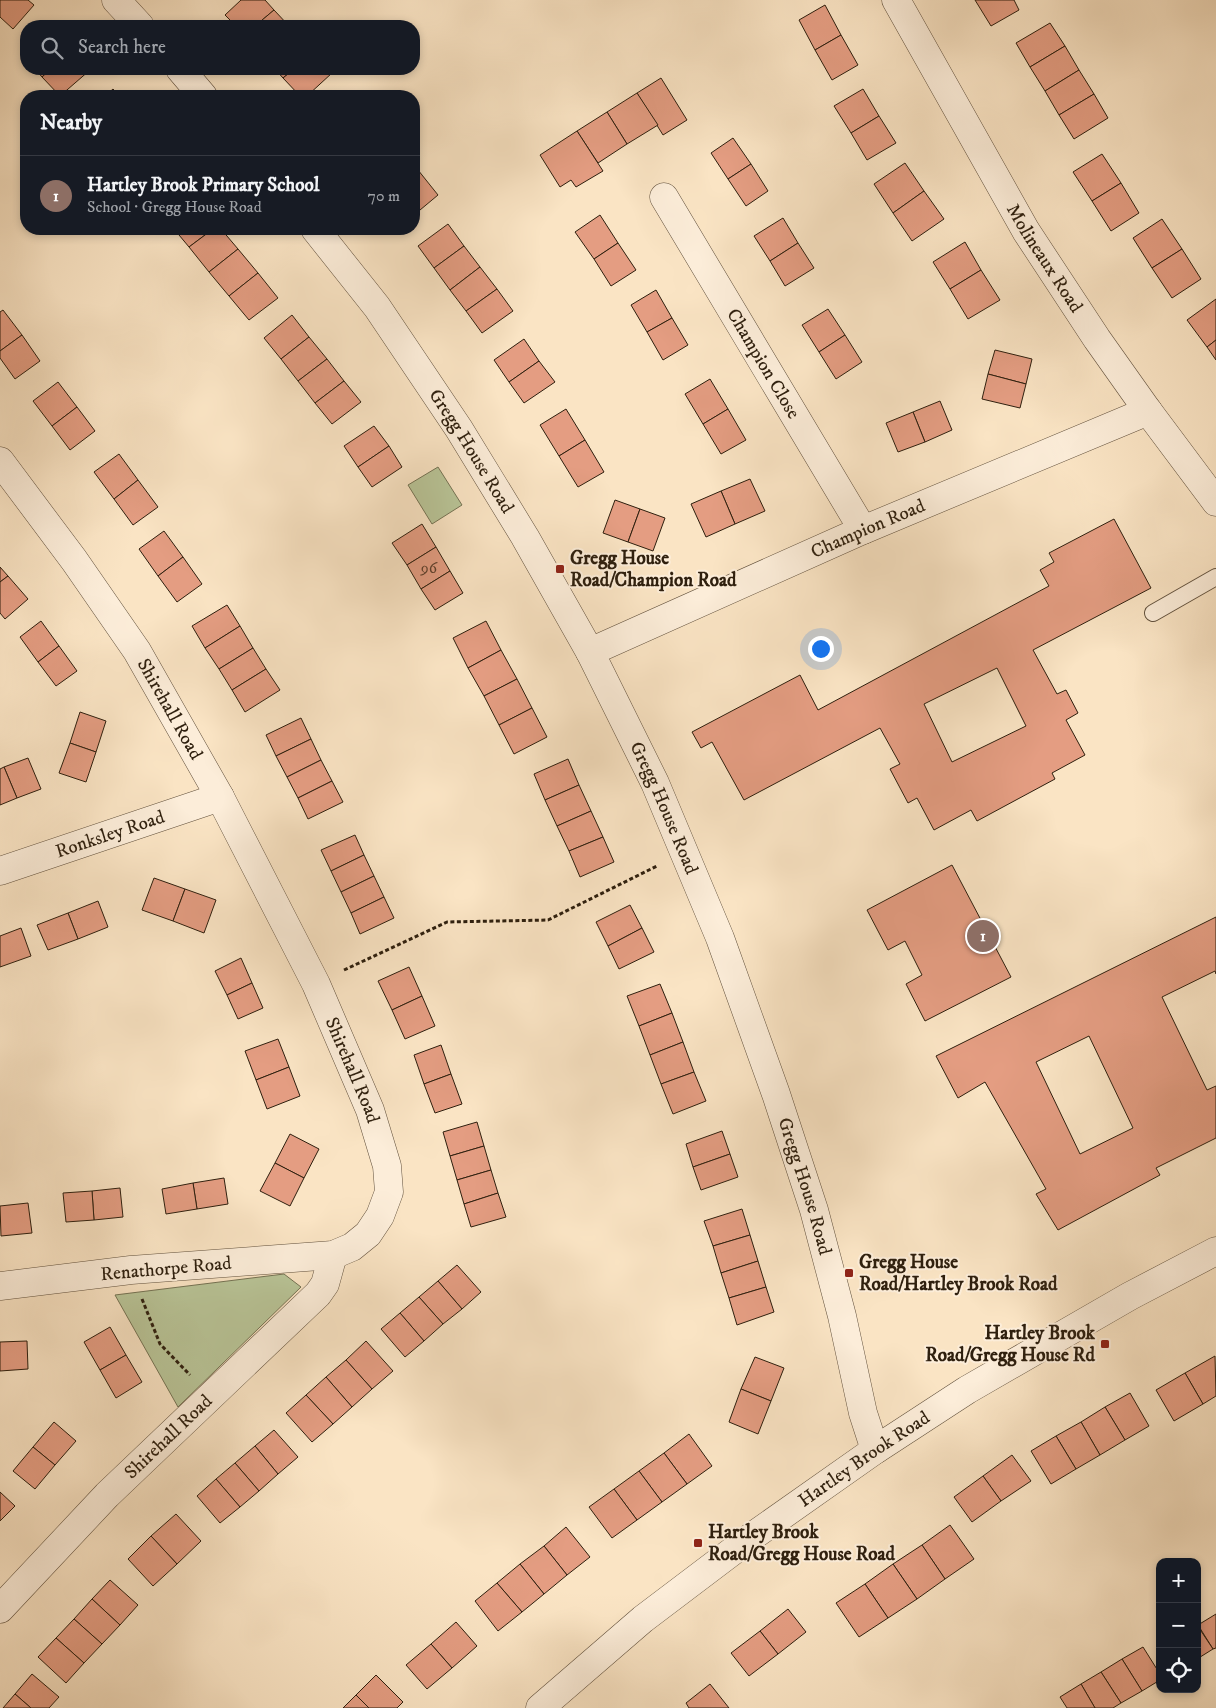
<!DOCTYPE html>
<meta charset="utf-8">
<style>
:root{--surface:#171b24;--page:#242831;--text:#f1f3f6;--muted:#9ea1a6;--line:#363941;--accent:#8c9099}
body{margin:0;font-family:"IM FELL DW Pica",serif;background:var(--page);color:var(--text)}
.controls{position:absolute;right:15px;bottom:15px;display:grid;overflow:hidden;border-radius:10px;box-shadow:0 2px 8px #0003}
.controls button{width:45px;height:45px;display:grid;place-items:center;padding:0;border:0;border-bottom:1px solid var(--line);background:var(--surface);color:var(--text);font:25px sans-serif}
.you{position:absolute;left:820px;top:648px;width:18px;height:18px;margin:-12px;border:4px solid #fff;border-radius:50%;background:#1a73e8;box-shadow:0 0 0 8px #1a73e833}
.badge{display:grid;place-items:center;width:32px;height:32px;border-radius:50%;background:var(--accent);color:#fff;font-size:16px;font-weight:700}
.pin{position:absolute;translate:-50% -50%;border:2px solid #fff;box-shadow:0 1px 5px #0006}
.list{margin:0;padding:0;list-style:none}
h2{display:flex;justify-content:space-between;align-items:center;height:65px;margin:0;padding:0 20px;font-size:21px}
h2 small{font-size:16px;font-weight:400;color:var(--muted)}
.list li{display:grid;grid-template-columns:32px 1fr auto;gap:15px;align-items:center;box-sizing:border-box;height:80px;padding:0 20px;border-top:1px solid var(--line)}
.list b{display:block;font-size:19px;white-space:nowrap}
.list p{margin:0;font-size:16px;white-space:nowrap;color:var(--muted)}
.list em{font-size:16px;font-style:normal;color:var(--muted)}
.icon{flex:none;width:28px;height:28px;fill:none;stroke:currentColor;stroke-width:2;stroke-linecap:round;stroke-linejoin:round}
.map{position:relative;flex:none;width:1216px;height:1708px;overflow:hidden}
.search{position:absolute;background:var(--surface);box-shadow:0 2px 8px #0003;left:20px;top:20px;width:400px;height:55px;display:flex;align-items:center;gap:12px;box-sizing:border-box;padding:0 18px;border-radius:20px;color:var(--muted);font-size:19px}
.panel{position:absolute;background:var(--surface);box-shadow:0 2px 8px #0003;left:20px;top:90px;width:400px;height:145px;border-radius:20px}
.map>svg:first-child{display:block}
.green{fill:#b9c598;stroke:#747253}
.building{fill:#e49d82;stroke:#2e1f0e;fill-rule:evenodd}
.lines{fill:none;stroke-linecap:round;stroke-linejoin:round}
.service-casing{stroke:#61503c;stroke-width:18}
.minor-casing{stroke:#61503c;stroke-width:29}
.tertiary-casing{stroke:#61503c;stroke-width:29}
.path{stroke:#2e1f0e;stroke-width:3;stroke-dasharray:4 2.5;stroke-linecap:butt}
.service{stroke:#fcedd9;stroke-width:16}
.minor{stroke:#fcedd9;stroke-width:28}
.tertiary{stroke:#fcedd9;stroke-width:28}
.poi-dot{fill:#8f2418;stroke:#fcedd9;stroke-width:2}
.labels{text-anchor:middle;dominant-baseline:central;stroke-width:4;stroke-linejoin:round;paint-order:stroke}
.number-label{font-size:16px;fill:#5c3e2b}
.street-label{font-size:19px;fill:#2e1f0e;stroke:#fcedd9}
.poi-label{font-size:19px;font-weight:bold;fill:#2e1f0e;stroke:#fcedd9;text-anchor:start}
</style>
<div class="map">
<svg width="1216" height="1708" viewBox="0 0 1216 1708">
<rect width="100%" height="100%" fill="#fae4c4"/>
<filter id="stains"><feTurbulence type="fractalNoise" baseFrequency=".004" numOctaves="4"/><feColorMatrix values="0 0 0 0 .2 0 0 0 0 .09 0 0 0 0 .02 0 0 0 .5 -.17"/></filter>
<radialGradient id="worn" r=".72"><stop offset=".6" stop-color="#630" stop-opacity="0"/><stop offset="1" stop-color="#630" stop-opacity=".3"/></radialGradient>
<g class="green">
<polygon points="438,467 462,505 432,524 408,485"/>
<polygon points="284,1274 301,1287 178,1407 115,1295"/>
</g>
<g class="building">
<polygon points="0,0 28,0 34,5 13,29 0,17"/>
<polygon points="241,0 265,0 274,10 255,26 236,26 225,15"/>
<polygon points="975,0 1014,0 1019,10 991,26"/>
<polygon points="825,5 841,35 815,50 799,20"/>
<polygon points="274,10 289,26 255,26"/>
<polygon points="1050,23 1065,46 1030,67 1016,43"/>
<polygon points="841,35 858,65 832,80 815,50"/>
<polygon points="1065,46 1079,70 1045,91 1030,67"/>
<polygon points="35,69 51,69 42,77"/>
<polygon points="51,69 89,69 90,70 60,96 42,77"/>
<polygon points="275,69 294,69 283,78"/>
<polygon points="294,69 328,69 332,73 307,96 300,96 283,78"/>
<polygon points="1079,70 1094,94 1059,115 1045,91"/>
<polygon points="661,78 687,120 663,135 637,93"/>
<polygon points="113,89 120,96 105,96"/>
<polygon points="863,89 879,116 851,133 834,106"/>
<polygon points="637,93 658,125 627,144 607,112"/>
<polygon points="1094,94 1108,118 1074,139 1059,115"/>
<polygon points="607,112 627,144 598,163 577,131"/>
<polygon points="879,116 896,143 867,160 851,133"/>
<polygon points="577,131 603,171 576,187 571,180 560,187 540,155"/>
<polygon points="733,138 751,164 728,179 711,153"/>
<polygon points="1102,154 1121,183 1092,201 1073,172"/>
<polygon points="905,163 924,191 893,213 874,184"/>
<polygon points="751,164 768,191 746,206 728,179"/>
<polygon points="418,170 438,195 414,215 414,173"/>
<polygon points="1121,183 1139,213 1111,231 1092,201"/>
<polygon points="924,191 944,219 912,241 893,213"/>
<polygon points="600,215 618,243 594,259 575,232"/>
<polygon points="783,218 798,243 770,261 754,236"/>
<polygon points="1162,219 1182,249 1152,268 1133,238"/>
<polygon points="448,224 464,246 434,268 418,246"/>
<polygon points="174,229 213,229 189,247"/>
<polygon points="213,229 221,229 238,249 209,272 189,247"/>
<polygon points="965,242 981,270 950,289 933,262"/>
<polygon points="618,243 636,270 611,286 594,259"/>
<polygon points="798,243 814,268 785,286 770,261"/>
<polygon points="464,246 480,267 450,290 434,268"/>
<polygon points="238,249 258,273 229,296 209,272"/>
<polygon points="1182,249 1201,279 1172,298 1152,268"/>
<polygon points="480,267 497,289 466,311 450,290"/>
<polygon points="981,270 1000,300 968,319 950,289"/>
<polygon points="258,273 278,298 249,320 229,296"/>
<polygon points="497,289 513,311 482,333 466,311"/>
<polygon points="656,290 672,318 647,332 631,305"/>
<polygon points="1216,299 1216,340 1207,347 1187,320"/>
<polygon points="828,309 845,335 819,352 802,325"/>
<polygon points="3,310 22,335 0,351 0,312"/>
<polygon points="292,315 309,337 281,359 264,338"/>
<polygon points="672,318 688,345 663,360 647,332"/>
<polygon points="22,335 40,361 15,379 0,358 0,351"/>
<polygon points="845,335 862,362 836,379 819,352"/>
<polygon points="309,337 327,359 298,381 281,359"/>
<polygon points="524,339 539,361 509,382 494,360"/>
<polygon points="1216,340 1216,360 1207,347"/>
<polygon points="995,350 1032,359 1026,384 988,374"/>
<polygon points="327,359 344,381 315,403 298,381"/>
<polygon points="539,361 555,382 524,403 509,382"/>
<polygon points="988,374 1026,384 1020,408 982,399"/>
<polygon points="710,379 728,409 703,424 685,394"/>
<polygon points="344,381 361,402 332,424 315,403"/>
<polygon points="58,382 77,407 52,426 33,401"/>
<polygon points="940,401 952,430 925,442 913,412"/>
<polygon points="77,407 95,431 70,450 52,426"/>
<polygon points="566,409 585,440 559,456 540,425"/>
<polygon points="728,409 746,440 721,454 703,424"/>
<polygon points="913,412 925,442 898,452 886,423"/>
<polygon points="374,426 389,446 358,467 344,446"/>
<polygon points="585,440 604,472 578,487 559,456"/>
<polygon points="389,446 402,467 372,487 358,467"/>
<polygon points="119,454 138,480 114,499 94,472"/>
<polygon points="750,479 765,511 735,524 721,491"/>
<polygon points="138,480 158,507 133,525 114,499"/>
<polygon points="721,491 735,524 706,537 691,504"/>
<polygon points="615,500 640,509 628,542 603,533"/>
<polygon points="640,509 665,518 653,551 628,542"/>
<path d="M1114,519l37,69 -118,62 24,44 9,-4 12,23 -12,7 19,35 -33,18 3,6 -78,42 -6,-11 -37,20 -17,-32 -9,5 -18,-34 10,-5 -20,-36 -136,72 -32,-58 -11,6 -9,-16 108,-57 18,35 231,-124 -9,-16 14,-8 -5,-9zM997,668l29,58 -74,36 -28,-58z"/>
<polygon points="422,524 436,547 407,565 392,543"/>
<polygon points="164,531 183,557 158,576 139,549"/>
<polygon points="436,547 450,571 421,589 407,565"/>
<polygon points="183,557 202,584 177,602 158,576"/>
<polygon points="0,567 8,576 0,582"/>
<polygon points="450,571 463,593 435,610 421,589"/>
<polygon points="8,576 28,599 5,619 0,613 0,582"/>
<polygon points="227,605 240,626 205,648 192,626"/>
<polygon points="41,621 59,646 38,662 20,637"/>
<polygon points="486,621 501,650 468,668 453,638"/>
<polygon points="240,626 253,648 219,669 205,648"/>
<polygon points="59,646 77,671 56,686 38,662"/>
<polygon points="253,648 266,669 232,690 219,669"/>
<polygon points="501,650 517,679 484,696 468,668"/>
<polygon points="266,669 280,690 245,712 232,690"/>
<polygon points="517,679 532,708 499,725 484,696"/>
<polygon points="532,708 547,737 514,754 499,725"/>
<polygon points="80,712 106,721 96,752 70,743"/>
<polygon points="301,718 311,739 276,756 266,735"/>
<polygon points="311,739 321,760 287,777 276,756"/>
<polygon points="70,743 96,752 86,782 59,773"/>
<polygon points="28,758 41,789 17,798 4,767"/>
<polygon points="568,759 579,785 545,800 534,774"/>
<polygon points="321,760 332,781 298,798 287,777"/>
<polygon points="4,767 17,798 0,805 0,769"/>
<polygon points="332,781 343,802 308,819 298,798"/>
<polygon points="579,785 591,811 557,826 545,800"/>
<polygon points="591,811 603,837 569,851 557,826"/>
<polygon points="355,835 364,855 331,871 321,850"/>
<polygon points="603,837 614,862 580,877 569,851"/>
<polygon points="364,855 374,876 341,892 331,871"/>
<polygon points="952,865 1011,977 925,1021 906,984 922,975 905,941 888,950 867,910"/>
<polygon points="374,876 384,897 351,913 341,892"/>
<polygon points="154,878 185,889 173,921 142,910"/>
<polygon points="185,889 216,900 204,933 173,921"/>
<polygon points="384,897 394,918 360,934 351,913"/>
<polygon points="98,901 108,927 78,939 68,913"/>
<polygon points="630,905 642,928 608,946 596,922"/>
<polygon points="68,913 78,939 48,950 37,925"/>
<path d="M1216,917v57l-1,-3 -53,26 45,93 9,-4v52l-60,30 4,7 -102,55 -22,-36 10,-5 -61,-107 -27,16 -22,-42zM1089,1036l44,92 -53,26 -44,-92z"/>
<polygon points="21,928 31,956 0,967 0,936"/>
<polygon points="642,928 654,952 619,969 608,946"/>
<polygon points="241,958 252,983 227,995 215,971"/>
<polygon points="409,967 422,996 392,1010 378,981"/>
<polygon points="252,983 263,1008 238,1019 227,995"/>
<polygon points="660,984 672,1013 639,1026 627,996"/>
<polygon points="422,996 435,1026 405,1039 392,1010"/>
<polygon points="672,1013 683,1042 650,1055 639,1026"/>
<polygon points="278,1039 289,1067 256,1080 245,1051"/>
<polygon points="683,1042 694,1072 661,1084 650,1055"/>
<polygon points="441,1045 451,1074 424,1084 414,1055"/>
<polygon points="289,1067 300,1096 267,1109 256,1080"/>
<polygon points="694,1072 706,1101 673,1114 661,1084"/>
<polygon points="451,1074 462,1104 435,1113 424,1084"/>
<polygon points="477,1122 484,1146 450,1156 443,1132"/>
<polygon points="722,1131 730,1154 693,1167 686,1144"/>
<polygon points="290,1134 319,1149 304,1178 275,1163"/>
<polygon points="484,1146 491,1170 457,1180 450,1156"/>
<polygon points="730,1154 738,1177 701,1190 693,1167"/>
<polygon points="275,1163 304,1178 290,1206 260,1191"/>
<polygon points="491,1170 498,1193 464,1204 457,1180"/>
<polygon points="224,1178 228,1204 197,1209 193,1183"/>
<polygon points="193,1183 197,1209 166,1214 162,1189"/>
<polygon points="120,1188 123,1217 94,1220 92,1191"/>
<polygon points="92,1191 94,1220 66,1222 63,1193"/>
<polygon points="498,1193 506,1217 471,1227 464,1204"/>
<polygon points="28,1203 32,1233 1,1236 0,1206"/>
<polygon points="742,1209 750,1235 713,1246 704,1221"/>
<polygon points="750,1235 758,1261 721,1273 713,1246"/>
<polygon points="758,1261 766,1287 729,1298 721,1273"/>
<polygon points="457,1265 481,1292 462,1309 438,1281"/>
<polygon points="438,1281 462,1309 443,1324 419,1297"/>
<polygon points="766,1287 774,1312 737,1325 729,1298"/>
<polygon points="419,1297 443,1324 424,1341 400,1313"/>
<polygon points="400,1313 424,1341 405,1357 381,1329"/>
<polygon points="110,1327 126,1355 100,1370 84,1342"/>
<polygon points="27,1341 28,1369 0,1371 0,1342"/>
<polygon points="366,1341 393,1371 372,1389 346,1360"/>
<polygon points="126,1355 142,1382 116,1398 100,1370"/>
<polygon points="1215,1356 1216,1396 1203,1404 1185,1373"/>
<polygon points="755,1357 784,1368 771,1401 741,1389"/>
<polygon points="346,1360 372,1389 352,1407 326,1377"/>
<polygon points="1185,1373 1203,1404 1174,1421 1156,1390"/>
<polygon points="326,1377 352,1407 333,1424 306,1395"/>
<polygon points="741,1389 771,1401 758,1434 729,1422"/>
<polygon points="1130,1393 1149,1426 1125,1440 1105,1407"/>
<polygon points="306,1395 333,1424 312,1442 286,1413"/>
<polygon points="1105,1407 1125,1440 1100,1455 1081,1422"/>
<polygon points="54,1422 76,1441 55,1465 33,1447"/>
<polygon points="1081,1422 1100,1455 1076,1469 1056,1436"/>
<polygon points="274,1430 298,1457 278,1474 255,1446"/>
<polygon points="689,1434 712,1466 687,1484 664,1453"/>
<polygon points="1056,1436 1076,1469 1051,1484 1031,1451"/>
<polygon points="255,1446 278,1474 259,1491 235,1463"/>
<polygon points="33,1447 55,1465 35,1489 13,1471"/>
<polygon points="664,1453 687,1484 662,1502 639,1471"/>
<polygon points="1012,1455 1031,1481 1001,1501 983,1476"/>
<polygon points="235,1463 259,1491 240,1507 216,1479"/>
<polygon points="639,1471 662,1502 637,1520 614,1489"/>
<polygon points="983,1476 1001,1501 972,1522 954,1497"/>
<polygon points="216,1479 240,1507 220,1523 197,1496"/>
<polygon points="614,1489 637,1520 612,1538 589,1507"/>
<polygon points="0,1492 15,1506 0,1521"/>
<polygon points="176,1514 201,1541 177,1564 151,1536"/>
<polygon points="950,1525 974,1559 945,1579 922,1545"/>
<polygon points="566,1527 590,1557 567,1575 544,1546"/>
<polygon points="151,1536 177,1564 153,1586 128,1559"/>
<polygon points="922,1545 945,1579 917,1599 893,1564"/>
<polygon points="544,1546 567,1575 544,1594 520,1564"/>
<polygon points="520,1564 544,1594 522,1612 497,1583"/>
<polygon points="893,1564 917,1599 888,1618 865,1584"/>
<polygon points="110,1580 138,1605 120,1625 92,1599"/>
<polygon points="497,1583 522,1612 498,1631 475,1601"/>
<polygon points="865,1584 888,1618 859,1637 836,1603"/>
<polygon points="92,1599 120,1625 102,1644 74,1619"/>
<polygon points="788,1609 806,1632 778,1654 760,1631"/>
<polygon points="1216,1614 1216,1648 1213,1649 1198,1625"/>
<polygon points="74,1619 102,1644 84,1663 56,1638"/>
<polygon points="456,1622 477,1646 452,1668 431,1644"/>
<polygon points="1197,1625 1213,1649 1197,1659"/>
<polygon points="760,1631 778,1654 749,1676 731,1653"/>
<polygon points="56,1638 84,1663 66,1683 38,1657"/>
<polygon points="431,1644 452,1668 427,1689 406,1665"/>
<polygon points="1143,1647 1160,1674 1160,1680 1142,1691 1122,1659"/>
<polygon points="1122,1659 1142,1691 1121,1703 1101,1672"/>
<polygon points="1101,1672 1121,1703 1113,1708 1095,1708 1081,1684"/>
<polygon points="32,1674 59,1697 49,1708 31,1708 15,1694"/>
<polygon points="376,1675 403,1702 397,1708 369,1708 356,1695"/>
<polygon points="710,1684 729,1708 689,1708 686,1703"/>
<polygon points="1081,1684 1095,1708 1067,1708 1060,1697"/>
<polygon points="15,1694 31,1708 3,1708"/>
<polygon points="356,1695 369,1708 343,1708"/>
</g>
<g class="lines">
<defs>
<polyline id="service" points="1153,613 1216,577"/>
<g id="minor">
<polyline points="116,0 140,26"/>
<path id="s1" d="M896,0l130,231 71,108 51,72 68,91"/>
<polyline points="180,69 203,96"/>
<path id="s2" d="M664,197l199,333"/>
<path id="s3" d="M315,229l62,78 82,122 66,108 65,115 65,131 65,155 56,156 38,116 28,106 21,97 12,37"/>
<path id="s4" d="M0,461l74,99 63,91 83,146 96,187 54,126 17,56 2,26 -9,24 -12,18 -16,13 -19,8 -202,15 -131,16"/>
<path id="s5" d="M590,652l273,-122 285,-119"/>
<path id="s6" d="M0,871l220,-74"/>
<path id="s7" d="M0,1609l107,-114 211,-201 7,-10 8,-29"/>
</g>
<g id="tertiary">
<path id="s8" d="M540,1708l103,-89 107,-81 125,-88 92,-60 163,-94 86,-45"/>
</g>
</defs>
<use href="#service" class="service-casing"/>
<use href="#minor" class="minor-casing"/>
<use href="#tertiary" class="tertiary-casing"/>
<g class="path">
<polyline points="344,970 447,922 548,920 657,866"/>
<polyline points="142,1299 160,1344 190,1375"/>
</g>
<use href="#service" class="service"/>
<use href="#minor" class="minor"/>
<use href="#tertiary" class="tertiary"/>
</g>
<g class="poi-dot">
<rect x="555" y="564" width="10" height="10" rx="2.5"/>
<rect x="844" y="1268" width="10" height="10" rx="2.5"/>
<rect x="1100" y="1339" width="10" height="10" rx="2.5"/>
<rect x="693" y="1538" width="10" height="10" rx="2.5"/>
</g>
<g class="labels">
<g class="number-label">
<text x="429" y="568">96</text>
</g>
<g class="street-label">
<text stroke="none"><textPath href="#s1" startOffset="298">Molineaux Road</textPath></text>
<text stroke="none"><textPath href="#s2" startOffset="194">Champion Close</textPath></text>
<text stroke="none"><textPath href="#s3" startOffset="272">Gregg House Road</textPath></text>
<text stroke="none"><textPath href="#s5" startOffset="304">Champion Road</textPath></text>
<text stroke="none"><textPath href="#s4" startOffset="301">Shirehall Road</textPath></text>
<text stroke="none"><textPath href="#s3" startOffset="678">Gregg House Road</textPath></text>
<text stroke="none"><textPath href="#s6" startOffset="116">Ronksley Road</textPath></text>
<text stroke="none"><textPath href="#s4" startOffset="706">Shirehall Road</textPath></text>
<text stroke="none"><textPath href="#s3" startOffset="1082">Gregg House Road</textPath></text>
<text transform="translate(166 1269) rotate(-5)">Renathorpe Road</text>
<text stroke="none"><textPath href="#s7" startOffset="241">Shirehall Road</textPath></text>
<text stroke="none"><textPath href="#s8" startOffset="409">Hartley Brook Road</textPath></text>
</g>
<g class="poi-label">
<text x="570" y="558">Gregg House<tspan x="570" dy="22">Road/Champion Road</tspan></text>
<text x="859" y="1262">Gregg House<tspan x="859" dy="22">Road/Hartley Brook Road</tspan></text>
<text x="1095" y="1333" text-anchor="end">Hartley Brook<tspan x="1095" dy="22">Road/Gregg House Rd</tspan></text>
<text x="708" y="1532">Hartley Brook<tspan x="708" dy="22">Road/Gregg House Road</tspan></text>
</g>
</g>
<rect width="100%" height="100%" filter="url(#stains)"/>
<rect width="100%" height="100%" fill="url(#worn)"/>
</svg>
<div class="controls">
<button>+</button>
<button>−</button>
<button><svg class="icon" aria-label="locate" viewBox="0 0 24 24"><circle cx="12" cy="12" r="6"/><path d="M12 2v4M12 18v4M2 12h4M18 12h4"/></svg></button>
</div>
<div class="you"></div>
<div class="pin badge" style="left:983px;top:936px;background:#8d6e63">1</div>
<div class="search"><svg class="icon" aria-label="search" viewBox="0 0 24 24"><circle cx="10" cy="10" r="6"/><path d="M15 15l6 6"/></svg>Search here</div>
<section class="panel">
<h2>Nearby<small></small></h2>
<ul class="list">
<li><span class="badge" style="background:#8d6e63">1</span><div><b>Hartley Brook Primary School</b><p>School · Gregg House Road</p></div><em>70 m</em></li>
</ul>
</section>
</div>
